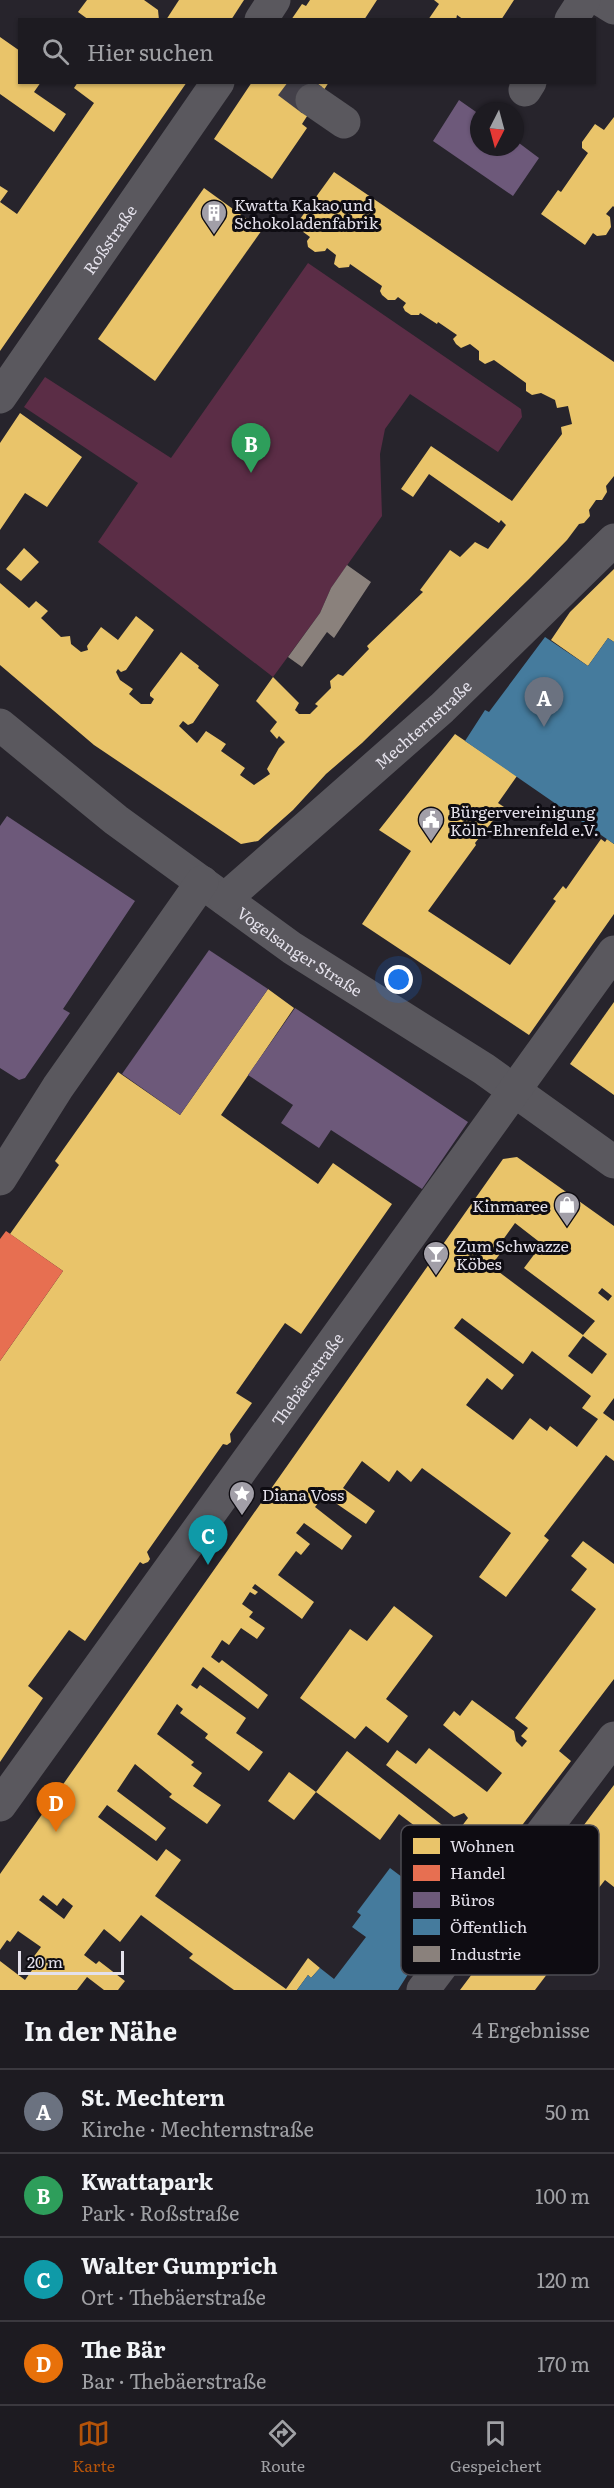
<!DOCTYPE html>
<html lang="de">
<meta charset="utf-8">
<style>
:root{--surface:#1d1b21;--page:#25242a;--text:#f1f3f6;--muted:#a0a1a5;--line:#3b393f;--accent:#b45309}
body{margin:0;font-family:Literata,serif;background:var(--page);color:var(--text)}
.compass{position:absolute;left:470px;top:102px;width:54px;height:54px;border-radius:50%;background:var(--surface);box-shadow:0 2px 4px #0004;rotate:186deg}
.scale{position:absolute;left:18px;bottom:15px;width:106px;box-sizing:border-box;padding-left:6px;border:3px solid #e4e1eb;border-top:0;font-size:16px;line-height:21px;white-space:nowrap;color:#e4e1eb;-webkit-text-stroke:4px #0e0c12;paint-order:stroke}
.you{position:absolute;left:399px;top:980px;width:21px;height:21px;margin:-15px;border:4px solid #fff;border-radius:50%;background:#1a73e8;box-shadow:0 0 0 9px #1a73e833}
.badge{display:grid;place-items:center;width:39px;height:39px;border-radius:50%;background:var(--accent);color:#fff;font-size:20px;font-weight:700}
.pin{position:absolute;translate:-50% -50px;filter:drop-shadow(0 2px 3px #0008)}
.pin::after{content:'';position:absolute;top:32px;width:21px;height:18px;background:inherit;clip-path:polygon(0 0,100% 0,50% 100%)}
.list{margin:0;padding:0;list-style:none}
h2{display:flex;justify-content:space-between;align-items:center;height:78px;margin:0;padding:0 24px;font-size:26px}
h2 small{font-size:20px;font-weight:400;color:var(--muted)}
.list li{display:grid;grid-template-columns:39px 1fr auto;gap:18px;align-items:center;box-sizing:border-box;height:84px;padding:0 24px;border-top:2px solid var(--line)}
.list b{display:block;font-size:22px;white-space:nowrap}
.list p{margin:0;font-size:20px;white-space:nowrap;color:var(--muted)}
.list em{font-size:20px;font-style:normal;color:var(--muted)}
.icon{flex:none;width:33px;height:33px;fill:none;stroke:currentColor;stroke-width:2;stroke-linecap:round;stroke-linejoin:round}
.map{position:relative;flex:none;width:614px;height:1990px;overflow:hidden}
.search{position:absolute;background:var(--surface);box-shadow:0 2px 4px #0004;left:18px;right:18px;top:18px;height:66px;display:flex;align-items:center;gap:15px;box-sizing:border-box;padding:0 21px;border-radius:0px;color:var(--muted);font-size:22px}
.sheet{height:414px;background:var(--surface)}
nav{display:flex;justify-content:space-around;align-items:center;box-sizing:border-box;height:84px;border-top:2px solid var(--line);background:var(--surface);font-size:16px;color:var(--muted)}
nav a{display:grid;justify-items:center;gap:3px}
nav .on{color:var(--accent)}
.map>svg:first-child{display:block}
.green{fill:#5b2d46}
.homes{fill:#e9c46a;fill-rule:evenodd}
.shops{fill:#e76f51}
.offices{fill:#6d597a}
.public{fill:#457b9d}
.industry{fill:#8a817c}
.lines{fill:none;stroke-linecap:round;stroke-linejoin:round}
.minor-tunnel{stroke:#434049;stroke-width:33;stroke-dasharray:33 16;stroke-linecap:butt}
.minor{stroke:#5a585e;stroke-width:33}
.labels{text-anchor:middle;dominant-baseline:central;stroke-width:6;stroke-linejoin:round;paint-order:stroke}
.poi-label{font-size:16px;fill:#e4e1eb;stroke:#0e0c12;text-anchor:start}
.street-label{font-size:16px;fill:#e4e1eb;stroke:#0e0c12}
.key{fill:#0e0c12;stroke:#4e4c53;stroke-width:1.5}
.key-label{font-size:16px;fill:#e4e1eb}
</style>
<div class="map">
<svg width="614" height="1990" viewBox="0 0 614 1990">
<rect width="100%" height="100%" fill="#27242c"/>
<polygon class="green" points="308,263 521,409 522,417 498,452 410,394 385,429 380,454 382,516 331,588 320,613 273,677 98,542 138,483 24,407 45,377 171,458"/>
<g class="homes">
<polygon points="87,0 144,0 158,10 159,20 89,20 78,12"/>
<polygon points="179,0 244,0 231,20 166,20"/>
<polygon points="310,0 377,0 364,20 291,20 302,4 306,6"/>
<polygon points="434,0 514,0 501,20 464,20 457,15 456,20 428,20 439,4"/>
<polygon points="0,37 20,51 20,82 41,82 34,92 66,114 54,132 0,94"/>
<polygon points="78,82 187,82 0,351 0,186 8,191 0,202 17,214 94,103 74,88"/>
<polygon points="252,82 329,82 302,124 307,128 272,179 214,139"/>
<polygon points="614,117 614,207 613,206 606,214 610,217 611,227 606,235 597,236 593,233 585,245 541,214 558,190 561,192 588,153 582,148 582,142 595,124 604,130"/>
<polygon points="334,172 614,362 614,476 606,486 607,492 602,500 596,500 589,510 590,516 584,523 579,524 567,540 529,579 362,743 326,774 293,810 258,841 241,844 94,745 0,665 0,583 29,608 36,601 48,611 41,618 61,637 70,636 71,644 81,652 88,650 87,646 101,627 118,640 136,616 154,630 126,670 121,672 118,669 116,672 120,680 133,689 129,694 141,704 151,704 154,699 150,696 150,693 181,652 199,666 198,668 219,685 193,723 188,725 183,721 179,726 197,743 206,731 226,744 221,751 245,768 240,775 254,785 270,774 267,769 279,748 285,742 279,736 277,739 270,731 277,722 256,701 273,677 299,703 295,710 299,714 310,714 318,706 315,704 331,688 330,681 338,674 343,676 369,649 367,646 423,592 420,590 450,550 460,557 475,542 488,549 506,525 501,520 499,523 429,474 413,497 401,489 431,446 512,501 562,434 561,427 572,424 568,406 557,408 555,400 541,393 532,395 526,391 526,383 494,360 485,364 479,360 479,351 470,344 461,348 456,344 453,339 457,335 438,322 437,324 420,313 419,315 411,315 405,311 403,307 406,303 398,297 395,300 388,300 382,295 380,291 382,286 350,264 349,267 339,268 334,264 336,255 327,248 325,251 315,252 308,247 307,241 310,237 295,226"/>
<polygon points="204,188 262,230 155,381 98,339"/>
<polygon points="20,413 82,457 47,507 25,493 0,530 0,443"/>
<polygon points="24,548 39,562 21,581 6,569"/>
<polygon points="614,569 614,642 608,638 588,666 551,640 570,612"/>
<polygon points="455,734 517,776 498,803 504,807 475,843 476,845 428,911 510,965 556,901 553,899 563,886 566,889 601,839 605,842 607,839 614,844 614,914 529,1035 362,924 411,851 379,830"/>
<polygon points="268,989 294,1008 221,1115 318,1184 333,1163 392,1204 301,1334 285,1323 236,1393 252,1403 230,1434 231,1442 227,1445 223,1444 147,1552 150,1559 148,1562 143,1564 140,1562 85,1641 69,1630 28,1686 43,1698 0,1762 0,1361 63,1271 10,1234 59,1165 55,1161 118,1072 180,1115"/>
<polygon points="614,1002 614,1095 570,1064"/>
<path d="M517,1157l97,69v172l-11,15 11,8v40l-8,-6 -62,81 5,4 -43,57 -27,-20 32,-44 -89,-65 -11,14 -14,-12 -8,12 -27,-21 -19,27 32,23 -9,13 -42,-29 -9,12 37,29 -10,14 -38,-27 -8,10 14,11 -9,11 -5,-4 -18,24 36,27 -12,17 -47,-35 -3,4 6,4 -3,3 -5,-3 -8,12 11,8 -4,5 16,11 -8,11 -16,-11 -12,17 -7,-5 -11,17 8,6 3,-3 46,35 -10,14 -55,-42 -12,18 6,4 3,-4 46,33 -10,15 27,19 -14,19 -44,-33 3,-4 -28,-21 3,-4 -6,-5 -20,30 37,28 -3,3 11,8 -9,13 28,19 -14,19 -38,-27 3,-3 -37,-30 -18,27 49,37 -10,13 -49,-36 -9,12 59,44 9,-12 15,11 -26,36 131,93 22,-31 12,10 -9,10 -3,-3 -11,15h-63l-45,-32 4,-4 -52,-39 -21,27 -16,-13 -20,26 12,9 3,-3 26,20 -7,9h-14l-17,-13 -10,13h-77v-29l25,19 12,-17 -5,-4 9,-12 -23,-16 -8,11 -3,-2 -7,10v-76l503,-715zM515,1223l27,21 -18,24 71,53 -12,14 -92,-69 11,-15 -5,-3zM602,1288l10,8 -4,5 -10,-8zM462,1318l61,46 9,-13 59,45 -9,12 16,11 -21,28 -27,-21 -3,5 -17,-13 -17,22 -47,-35 21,-27 15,12 12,-15 -60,-47zM583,1336l24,18 -15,20 -24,-18zM43,1895l14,11 6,-8 10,8 -9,13 -25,-19z"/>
<polygon points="583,1541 614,1564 614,1679 559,1751 571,1761 462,1904 425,1875 449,1843 441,1837 432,1839 399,1814 380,1840 316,1792 347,1751 455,1835 468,1818 464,1813 454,1817 386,1765 397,1750 416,1764 429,1748 487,1792 502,1773 443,1725 454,1711 460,1716 472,1700 514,1731 516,1741 522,1747 527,1741 521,1736 528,1728 515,1718 596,1609 571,1590 587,1569 571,1556"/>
<polygon points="394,1606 433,1636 386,1699 408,1716 388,1743 366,1726 355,1739 300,1698 350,1629 367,1641"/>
<polygon points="289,1772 316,1792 294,1820 268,1801"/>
<polygon points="614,1785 614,1887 605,1880 591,1898 584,1909 592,1915 535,1990 460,1990"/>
</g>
<polygon class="shops" points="6,1231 63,1271 0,1361 0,1239"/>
<g class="offices">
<polygon points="459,100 479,114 479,147 515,147 515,140 539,158 513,196 433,141"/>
<polygon points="7,816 135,901 63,1009 70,1013 25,1078 19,1080 0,1068 0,826"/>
<polygon points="209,950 268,989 180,1115 122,1074"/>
<polygon points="295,1008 468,1122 422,1189 331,1130 319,1148 281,1123 293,1105 248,1075"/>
</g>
<g class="public">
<polygon points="545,637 588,666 608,638 614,642 614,844 465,741 485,710 489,712"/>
<polygon points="390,1868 451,1914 408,1970 410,1971 398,1990 297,1990 308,1975 311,1978 320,1968 334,1979 366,1937 352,1927 361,1915 357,1912"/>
</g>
<polygon class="industry" points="347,565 371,582 334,638 327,632 302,667 288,657 320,613 331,588"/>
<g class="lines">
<polyline class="minor-tunnel" points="288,82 312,100"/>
<g class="minor">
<polyline points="601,0 614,8"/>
<polyline points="261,20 274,0"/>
<polyline points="571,20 584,0"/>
<polyline points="525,90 530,82"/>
<polyline points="312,100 344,122"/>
<path id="s1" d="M0,397l218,-315"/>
<path id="s2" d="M0,725l116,95 176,128 192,121 130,93"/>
<path id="s3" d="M225,899l217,-191 172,-168"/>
<polyline points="0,1179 58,1087 202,882"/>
<path id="s4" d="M0,1805l614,-853"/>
<polyline points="423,1990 614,1738"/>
</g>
</g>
<defs>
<symbol id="building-pin" viewBox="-11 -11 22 30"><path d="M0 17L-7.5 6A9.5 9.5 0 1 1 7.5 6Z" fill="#a29fa8" stroke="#0e0c12"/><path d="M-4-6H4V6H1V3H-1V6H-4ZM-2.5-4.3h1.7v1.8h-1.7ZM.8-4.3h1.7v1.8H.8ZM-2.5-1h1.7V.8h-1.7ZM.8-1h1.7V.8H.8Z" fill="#fff"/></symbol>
<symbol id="civic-pin" viewBox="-11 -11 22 30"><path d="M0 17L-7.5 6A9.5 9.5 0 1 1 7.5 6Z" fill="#a29fa8" stroke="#0e0c12"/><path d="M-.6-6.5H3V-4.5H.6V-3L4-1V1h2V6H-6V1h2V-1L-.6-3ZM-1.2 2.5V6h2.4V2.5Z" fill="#fff"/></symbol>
<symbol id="shop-pin" viewBox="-11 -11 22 30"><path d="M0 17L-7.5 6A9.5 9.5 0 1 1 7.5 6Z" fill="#a29fa8" stroke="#0e0c12"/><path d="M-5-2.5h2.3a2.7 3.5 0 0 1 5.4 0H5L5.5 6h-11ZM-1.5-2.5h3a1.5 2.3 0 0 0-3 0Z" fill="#fff"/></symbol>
<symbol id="bar-pin" viewBox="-11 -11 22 30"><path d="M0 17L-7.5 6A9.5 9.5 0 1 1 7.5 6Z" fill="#a29fa8" stroke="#0e0c12"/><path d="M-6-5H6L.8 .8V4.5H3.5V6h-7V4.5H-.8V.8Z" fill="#fff"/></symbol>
<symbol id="sight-pin" viewBox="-11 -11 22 30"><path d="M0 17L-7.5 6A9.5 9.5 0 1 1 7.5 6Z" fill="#a29fa8" stroke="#0e0c12"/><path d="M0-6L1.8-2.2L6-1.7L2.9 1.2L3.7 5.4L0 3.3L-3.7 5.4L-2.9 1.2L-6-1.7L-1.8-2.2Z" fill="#fff"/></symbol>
</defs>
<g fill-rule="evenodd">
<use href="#building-pin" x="199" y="198" width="30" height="40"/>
<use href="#civic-pin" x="416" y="805" width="30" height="40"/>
<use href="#shop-pin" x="552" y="1190" width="30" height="40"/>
<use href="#bar-pin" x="421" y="1239" width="30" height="40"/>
<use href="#sight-pin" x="227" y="1479" width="30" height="40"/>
</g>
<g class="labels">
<g class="poi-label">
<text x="234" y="204">Kwatta Kakao und<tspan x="234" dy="18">Schokoladenfabrik</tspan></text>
<text x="450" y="811">Bürgervereinigung<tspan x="450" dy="18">Köln-Ehrenfeld e.V.</tspan></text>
<text x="548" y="1205" text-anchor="end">Kinmaree</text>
<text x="456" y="1245">Zum Schwazze<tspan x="456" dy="18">Köbes</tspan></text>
<text x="262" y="1494">Diana Voss</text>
</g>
<g class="street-label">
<text stroke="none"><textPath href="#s1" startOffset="192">Roßstraße</textPath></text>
<text stroke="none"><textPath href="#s3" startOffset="264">Mechternstraße</textPath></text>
<text stroke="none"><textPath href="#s2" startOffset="376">Vogelsanger Straße</textPath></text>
<text stroke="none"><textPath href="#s4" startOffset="525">Thebäerstraße</textPath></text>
</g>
</g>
<rect x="401" y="1825" width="198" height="150" rx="9" class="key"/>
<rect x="413" y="1838" width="27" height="16" fill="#e9c46a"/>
<rect x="413" y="1865" width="27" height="16" fill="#e76f51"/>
<rect x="413" y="1892" width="27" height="16" fill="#6d597a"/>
<rect x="413" y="1919" width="27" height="16" fill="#457b9d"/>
<rect x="413" y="1946" width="27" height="16" fill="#8a817c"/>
<g class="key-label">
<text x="450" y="1852">Wohnen</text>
<text x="450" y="1879">Handel</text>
<text x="450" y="1906">Büros</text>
<text x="450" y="1933">Öffentlich</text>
<text x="450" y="1960">Industrie</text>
</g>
</svg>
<svg class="compass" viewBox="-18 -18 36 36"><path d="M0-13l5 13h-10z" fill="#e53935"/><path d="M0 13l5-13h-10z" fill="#a0a1a5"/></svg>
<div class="scale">20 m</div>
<div class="you"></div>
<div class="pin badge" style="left:544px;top:727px;background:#6b7280">A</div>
<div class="pin badge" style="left:251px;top:473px;background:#2e9e5b">B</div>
<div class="pin badge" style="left:208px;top:1565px;background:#0f9aa8">C</div>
<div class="pin badge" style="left:56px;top:1832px;background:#e8710a">D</div>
<div class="search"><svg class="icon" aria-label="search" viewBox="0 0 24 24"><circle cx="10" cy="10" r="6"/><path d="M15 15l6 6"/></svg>Hier suchen</div>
</div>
<section class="sheet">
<h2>In der Nähe<small>4 Ergebnisse</small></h2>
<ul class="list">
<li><span class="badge" style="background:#6b7280">A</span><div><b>St. Mechtern</b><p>Kirche · Mechternstraße</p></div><em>50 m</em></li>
<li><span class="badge" style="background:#2e9e5b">B</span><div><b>Kwattapark</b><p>Park · Roßstraße</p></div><em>100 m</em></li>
<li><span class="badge" style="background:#0f9aa8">C</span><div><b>Walter Gumprich</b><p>Ort · Thebäerstraße</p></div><em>120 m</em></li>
<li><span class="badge" style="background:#e8710a">D</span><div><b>The Bär</b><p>Bar · Thebäerstraße</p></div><em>170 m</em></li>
</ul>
</section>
<nav>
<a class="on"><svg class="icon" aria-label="map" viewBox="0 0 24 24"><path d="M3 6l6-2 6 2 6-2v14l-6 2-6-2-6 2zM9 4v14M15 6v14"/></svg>Karte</a>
<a><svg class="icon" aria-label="directions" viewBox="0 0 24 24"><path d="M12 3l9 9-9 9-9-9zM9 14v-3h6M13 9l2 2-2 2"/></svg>Route</a>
<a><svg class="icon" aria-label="saved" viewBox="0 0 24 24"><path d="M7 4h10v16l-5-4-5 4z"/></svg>Gespeichert</a>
</nav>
